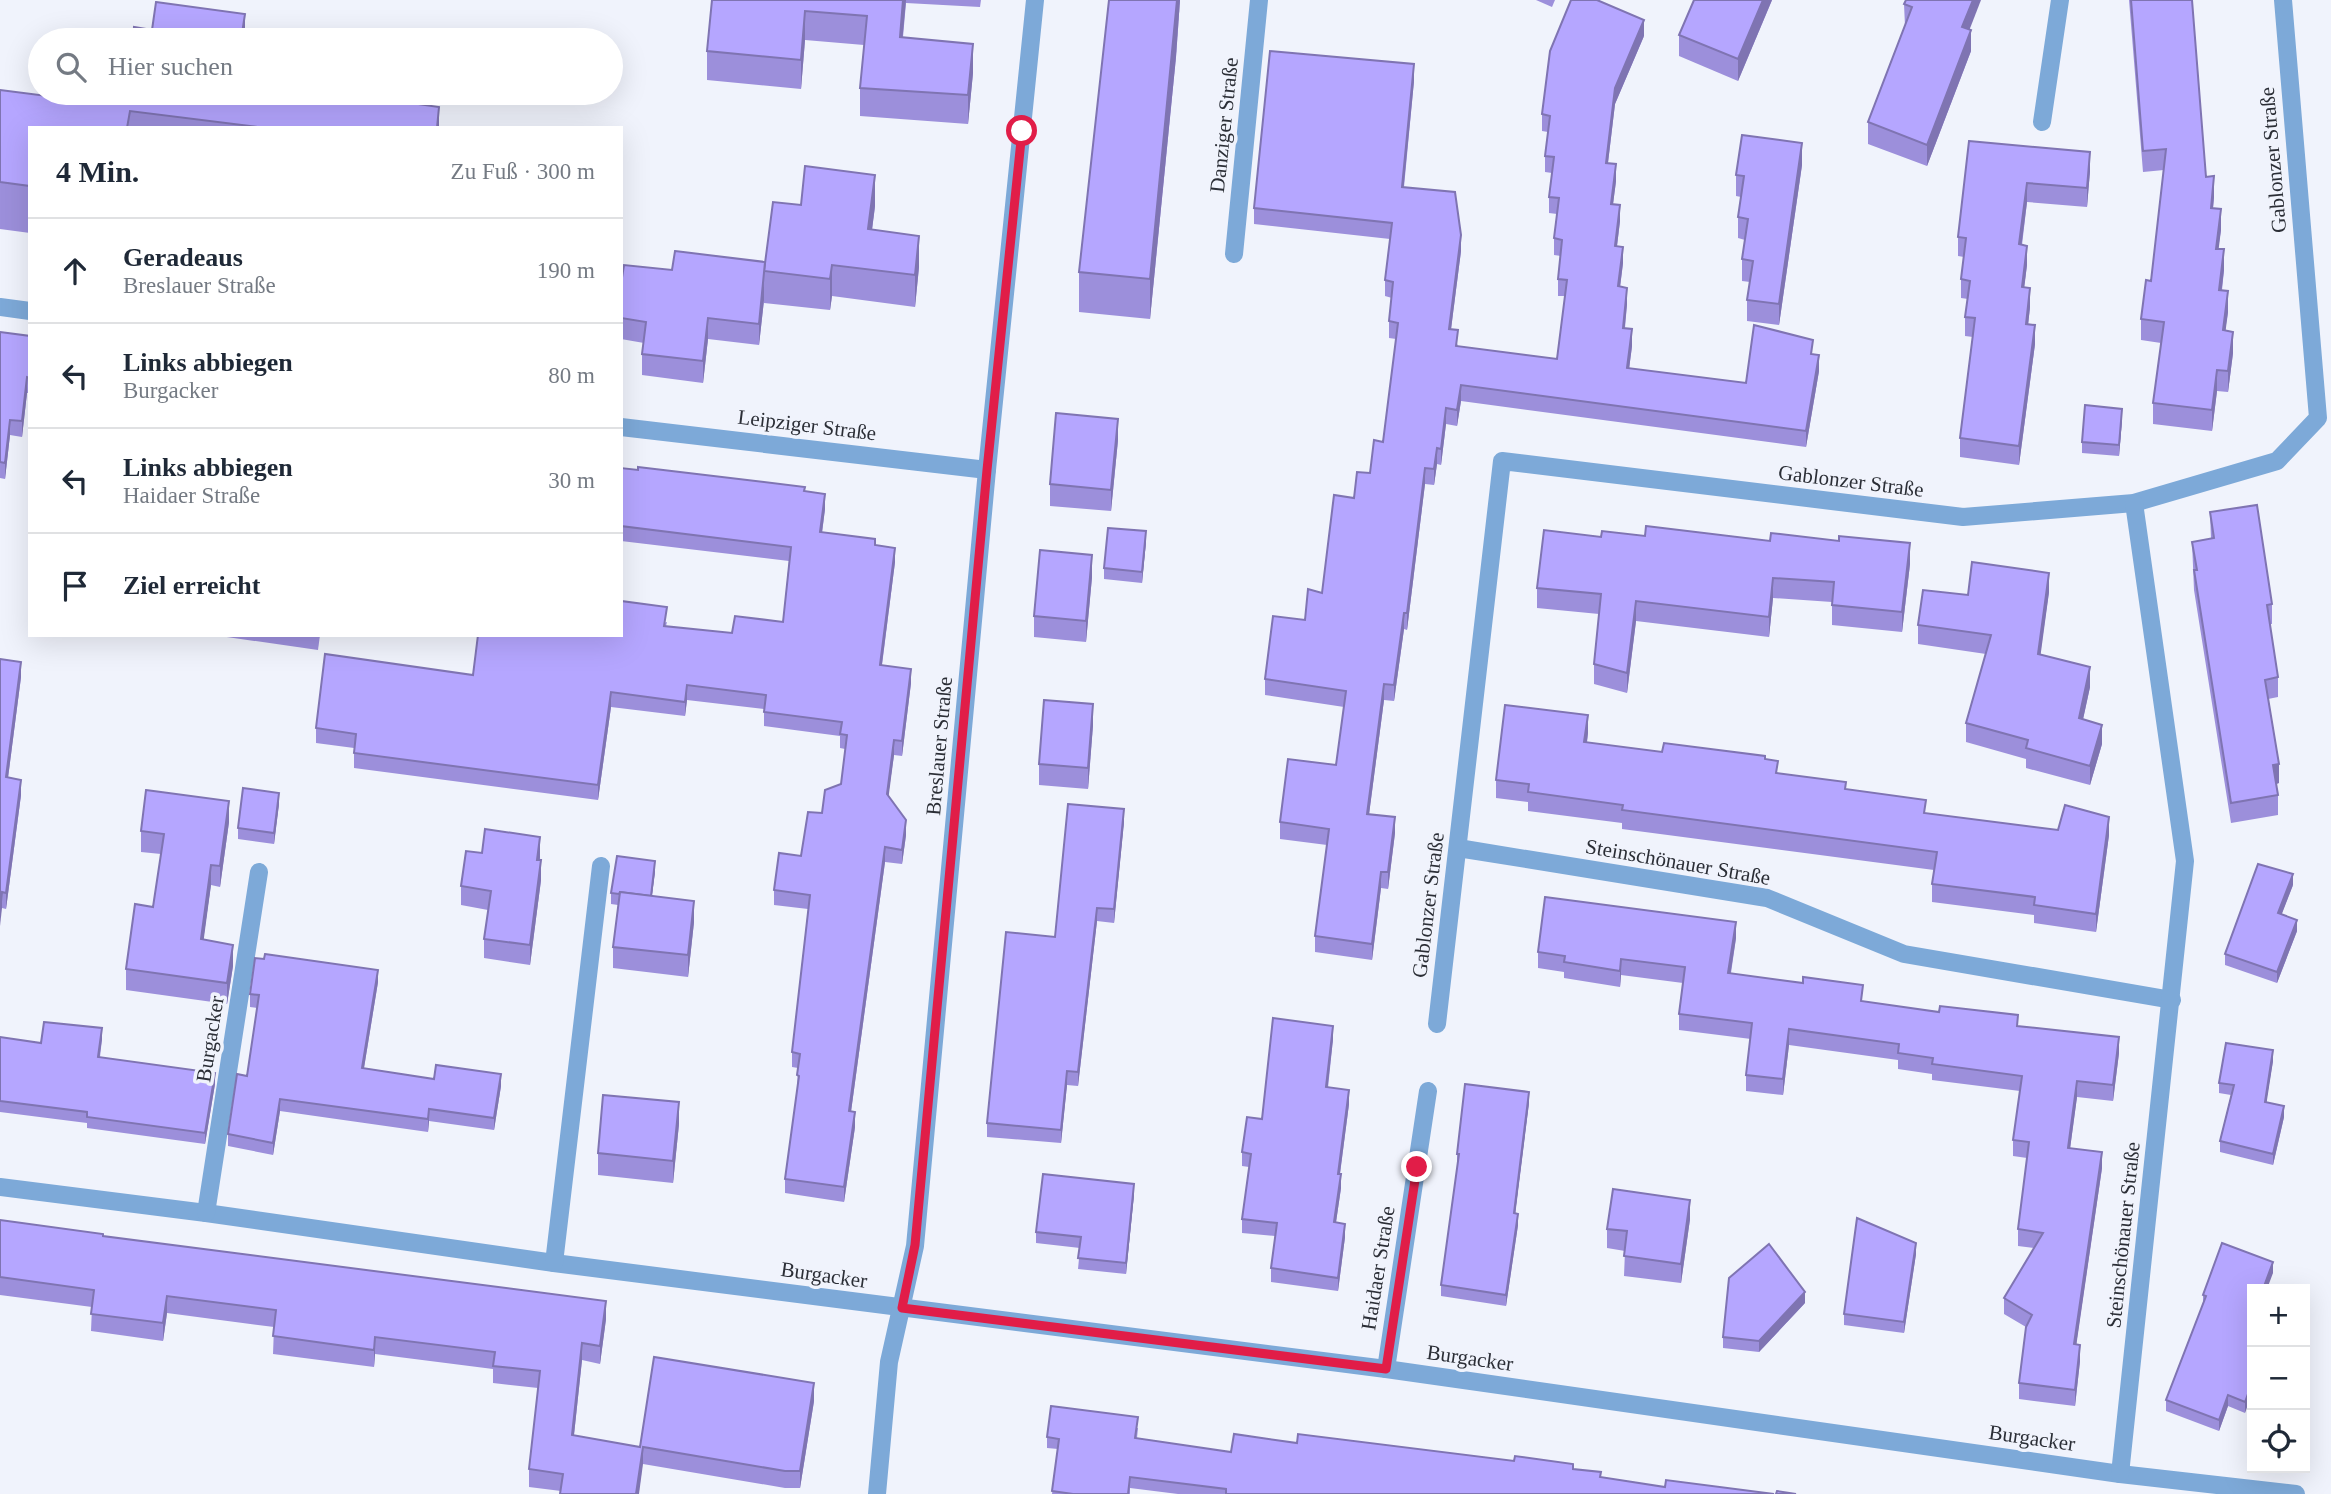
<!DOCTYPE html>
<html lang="de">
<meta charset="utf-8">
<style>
:root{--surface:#fff;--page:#f6f6f7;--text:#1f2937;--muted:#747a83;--line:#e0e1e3}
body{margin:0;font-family:"Times New Roman",serif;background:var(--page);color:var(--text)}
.controls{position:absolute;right:21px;bottom:21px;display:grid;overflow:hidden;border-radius:0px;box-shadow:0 7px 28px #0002}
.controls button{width:63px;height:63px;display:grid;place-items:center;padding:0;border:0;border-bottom:2px solid var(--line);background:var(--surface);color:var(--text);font:35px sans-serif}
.stop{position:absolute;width:21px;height:21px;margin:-16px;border:5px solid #e11d48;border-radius:50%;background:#fff}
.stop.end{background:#e11d48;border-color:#fff;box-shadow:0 2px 7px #0008}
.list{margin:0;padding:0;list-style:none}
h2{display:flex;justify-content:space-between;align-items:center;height:91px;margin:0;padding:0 28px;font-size:30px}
h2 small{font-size:23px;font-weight:400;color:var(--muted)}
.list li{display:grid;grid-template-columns:46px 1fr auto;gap:21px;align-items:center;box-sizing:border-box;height:105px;padding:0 28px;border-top:2px solid var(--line)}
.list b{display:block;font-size:26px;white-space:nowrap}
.list p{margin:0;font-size:23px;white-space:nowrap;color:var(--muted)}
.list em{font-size:23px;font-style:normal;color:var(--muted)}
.icon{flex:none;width:38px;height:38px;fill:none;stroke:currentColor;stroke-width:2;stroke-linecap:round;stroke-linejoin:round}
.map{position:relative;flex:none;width:2331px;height:1494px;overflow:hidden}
.search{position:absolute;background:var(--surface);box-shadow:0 7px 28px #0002;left:28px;top:28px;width:595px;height:77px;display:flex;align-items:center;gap:18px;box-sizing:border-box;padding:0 24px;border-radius:38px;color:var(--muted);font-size:26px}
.panel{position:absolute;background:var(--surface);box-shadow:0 7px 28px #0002;left:28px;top:126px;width:595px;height:511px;border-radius:0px}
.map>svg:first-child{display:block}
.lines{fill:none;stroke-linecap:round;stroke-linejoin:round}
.street{stroke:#7da9d8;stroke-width:18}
.wall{fill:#9c8fdb}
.shaded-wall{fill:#7f74b2}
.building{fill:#b5a6ff;stroke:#7f74b2;stroke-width:2}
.route{stroke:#e11d48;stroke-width:9}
.labels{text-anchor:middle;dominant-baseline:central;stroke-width:7;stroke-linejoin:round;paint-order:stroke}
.street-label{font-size:21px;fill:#2b2e36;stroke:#f0f3fc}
</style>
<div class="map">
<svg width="2331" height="1494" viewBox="0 0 2331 1494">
<rect width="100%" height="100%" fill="#f0f3fc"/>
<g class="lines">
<g class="street">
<polyline points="2042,122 2060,0"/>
<polyline points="1234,254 1259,0"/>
<polyline points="0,307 30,311"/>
<polyline points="621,427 987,470"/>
<polyline points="1458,848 1767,898 1904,954 2172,1000"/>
<polyline points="1437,1024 1502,461 1963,517 2134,503 2277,461 2318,418 2283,0"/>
<polyline points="0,1187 206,1213 554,1263 1386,1369 2120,1474 2296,1494"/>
<polyline points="206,1213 259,872"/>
<polyline points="554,1263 601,866"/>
<polyline points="1386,1369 1428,1091"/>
<polyline points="2120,1474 2185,861 2134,503"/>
<polyline points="877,1494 889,1362 915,1246 987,470 1035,0"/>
</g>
</g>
<g class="wall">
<polygon points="712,0 981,0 980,7 906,3 903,37 973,73 968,124 860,116 860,88 864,45 805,40 801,89 707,80 707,51"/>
<polygon points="1109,0 1180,0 1176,57 1150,319 1079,312 1079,272"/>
<polygon points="1536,0 1555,0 1552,7"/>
<polygon points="1694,0 1772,0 1738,81 1679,56 1679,35"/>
<polygon points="2129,0 2192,0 2206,177 2214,197 2213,208 2221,230 2218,249 2224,270 2222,290 2228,312 2225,331 2233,353 2228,392 2217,391 2212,431 2153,424 2153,403 2161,343 2141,340 2141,319 2151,281 2164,170 2143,172"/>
<polygon points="1904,4 1970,29 1971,51 1927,166 1868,144 1868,122 1905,26"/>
<polygon points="1644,36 1615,104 1608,163 1616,181 1613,204 1620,221 1617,246 1623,263 1620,287 1627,304 1625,328 1632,346 1629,369 1746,383 1813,354 1819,371 1806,447 1461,401 1457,426 1446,424 1441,465 1437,464 1434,485 1425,484 1407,630 1404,629 1394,701 1384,700 1369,814 1395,833 1388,889 1381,888 1372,960 1315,952 1315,936 1327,845 1280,839 1280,822 1336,765 1344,707 1265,695 1265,679 1322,593 1354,498 1370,473 1383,442 1396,339 1389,338 1389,321 1392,298 1385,296 1385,280 1390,239 1254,224 1254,208 1414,81 1404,187 1461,251 1451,329 1458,346 1557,359 1565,296 1558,296 1558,279 1561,256 1554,255 1554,238 1557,214 1549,213 1549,197 1552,173 1545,172 1545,156 1548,132 1542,131 1542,114"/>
<polygon points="0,90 78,100 386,93 386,99 439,128 30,128 30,233 0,229"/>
<polygon points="1969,141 2090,171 2087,207 2027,202 2022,245 2027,265 2024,287 2030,307 2028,325 2035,344 2019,465 1960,457 1960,438 1973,337 1965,336 1965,317 1968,299 1961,298 1961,279 1964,257 1958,256 1958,237"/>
<polygon points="1802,165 1779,325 1747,321 1747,300 1750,282 1742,281 1742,259 1745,240 1738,238 1738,217 1741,197 1736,196 1736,175"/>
<polygon points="801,205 875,206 872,230 919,267 915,307 832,296 830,310 764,303 764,300 759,345 708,339 703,383 642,375 642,354 644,343 621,339 621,284 672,270 765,262"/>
<polygon points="0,332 30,336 30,393 27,393 22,437 10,435 5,479 0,478"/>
<polygon points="2122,420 2119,456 2082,453 2082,442"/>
<polygon points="1118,440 1111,511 1050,506 1050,484"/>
<polygon points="621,468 805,492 825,509 822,533 875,545 895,562 882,665 911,683 902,756 894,755 888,796 906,835 902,864 885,862 851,1112 855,1127 844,1202 785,1193 785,1179 797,1090 798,1068 792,1067 792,1052 808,909 774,905 774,890 801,856 822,813 841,784 845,749 840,748 840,736 764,726 764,709 687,700 685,716 611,707 598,800 354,768 354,748 316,743 316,728 473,675 667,622 666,626 732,633 783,622 789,561 621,541"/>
<polygon points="2210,512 2272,604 2272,624 2270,624 2278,677 2278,697 2268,699 2279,783 2276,784 2278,795 2278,815 2231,823 2194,590 2192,542 2211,539"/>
<polygon points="1645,536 1910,564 1902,632 1832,625 1832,602 1773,598 1769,637 1636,621 1627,693 1594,684 1594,664 1599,614 1537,608 1537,588 1601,537"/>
<polygon points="1146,542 1142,583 1104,579 1104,568"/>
<polygon points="1092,577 1086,642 1034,637 1034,616"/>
<polygon points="2049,592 2040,655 2090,687 2083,719 2102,744 2090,785 2026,768 2026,759 1966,742 1966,723 1986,654 1918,644 1918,625 1968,595"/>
<polygon points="213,635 320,635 318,650"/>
<polygon points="0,659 21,677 8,778 21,795 6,909 2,908"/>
<polygon points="1093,725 1088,789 1039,785 1039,764"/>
<polygon points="1588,733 1587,743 1662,752 1765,759 1778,773 1846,789 1926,813 2058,830 2109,835 2096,932 2034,923 2034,915 1932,902 1932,884 1934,870 1622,829 1622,823 1528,811 1528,802 1496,798 1496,780"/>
<polygon points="279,804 274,844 238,839 238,828"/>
<polygon points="229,822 220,887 211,885 203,940 233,966 227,1004 126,990 126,969 153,907 161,854 141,852 141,831"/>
<polygon points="1124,822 1114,923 1097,921 1078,1086 1067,1085 1061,1143 987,1137 987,1123 1055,937"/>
<polygon points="482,853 540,857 541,880 530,965 484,958 484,939 488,910 461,905 461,886"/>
<polygon points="655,872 652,896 694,922 688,977 613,968 613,947 618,905 611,904 611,893"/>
<polygon points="2293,885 2281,915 2297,931 2277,983 2225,965 2225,954"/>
<polygon points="1736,938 1731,973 1863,1001 2018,1026 2119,1053 2113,1101 2077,1097 2070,1148 2102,1168 2076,1345 2080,1361 2075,1406 2019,1399 2019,1383 2026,1327 2004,1314 2004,1298 2034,1248 2018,1246 2018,1229 2027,1158 2013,1156 2013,1140 2020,1091 1932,1080 1932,1074 1898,1069 1898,1060 1789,1045 1783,1095 1746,1091 1746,1075 1751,1039 1679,1030 1679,1014 1683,983 1621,975 1620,987 1564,978 1564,972 1538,968 1538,952"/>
<polygon points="378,982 364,1068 434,1079 501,1086 494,1130 429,1121 428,1132 280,1111 273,1155 228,1146 228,1134 247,1076 257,1008 250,1007 250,994"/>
<polygon points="0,1037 41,1043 102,1039 100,1057 215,1084 205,1144 87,1128 87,1123 0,1112"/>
<polygon points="1333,1039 1328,1088 1349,1104 1340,1174 1341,1188 1336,1222 1345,1237 1338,1291 1271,1282 1271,1268 1275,1236 1242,1233 1242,1219 1249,1167 1242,1166 1242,1152 1262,1119"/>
<polygon points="2273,1061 2266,1102 2284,1117 2273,1165 2220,1152 2220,1141 2231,1095 2219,1093 2219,1083"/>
<polygon points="1529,1103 1515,1214 1518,1225 1506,1306 1441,1296 1441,1285 1458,1165 1457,1165 1457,1154"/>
<polygon points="679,1124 673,1183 598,1175 598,1153"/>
<polygon points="1134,1195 1126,1274 1078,1269 1080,1248 1036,1243 1036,1232"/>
<polygon points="1690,1219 1681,1283 1624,1276 1625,1251 1607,1248 1607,1229"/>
<polygon points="0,1220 606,1319 600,1364 582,1360 574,1435 640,1447 814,1401 800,1488 785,1488 643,1464 561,1491 529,1487 529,1469 538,1388 493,1383 493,1369 375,1354 374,1367 273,1354 274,1327 167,1313 163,1341 91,1331 92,1307 0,1295"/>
<polygon points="1916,1254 1904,1333 1844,1325 1844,1314"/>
<polygon points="2273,1273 2252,1289 2245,1413 2228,1406 2219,1431 2166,1411 2166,1400 2203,1304 2203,1295"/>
<polygon points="1805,1303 1759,1352 1723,1348 1723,1337"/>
<polygon points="1138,1428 1137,1438 1231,1452 1297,1443 1573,1469 1601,1477 1665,1487 1774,1494 1178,1494 1130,1488 1130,1494 1052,1494 1058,1449 1047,1448 1047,1437"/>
</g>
<g class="shaded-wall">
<polygon points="903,0 906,0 900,65 900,37"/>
<polygon points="1177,0 1180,0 1176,57 1150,319 1150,279"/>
<polygon points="1763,0 1772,0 1738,81 1738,59"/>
<polygon points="1973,0 1981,0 1962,49 1962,27"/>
<polygon points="805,11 805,40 801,89 801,60"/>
<polygon points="245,14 245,40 241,40"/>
<polygon points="1644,20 1644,36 1615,104 1606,179 1606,163 1615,88"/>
<polygon points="1971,30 1971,51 1927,166 1927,145"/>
<polygon points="973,44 973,73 968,124 968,95"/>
<polygon points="1414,64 1414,81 1402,203 1402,187"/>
<polygon points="439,107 439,128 437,128"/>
<polygon points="1802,143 1802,165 1779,325 1779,304"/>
<polygon points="2090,152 2090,171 2087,207 2087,188"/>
<polygon points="1616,164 1616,181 1611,220 1611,204"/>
<polygon points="875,175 875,206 868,261 868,229"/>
<polygon points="2214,176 2214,197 2211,229 2211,208"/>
<polygon points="2027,183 2027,202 2019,264 2019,244"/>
<polygon points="1620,205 1620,221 1615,262 1615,246"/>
<polygon points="2221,209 2221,230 2216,270 2216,249"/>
<polygon points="1461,235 1461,251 1449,345 1449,329"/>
<polygon points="919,236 919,267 915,307 915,275"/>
<polygon points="2027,246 2027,265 2022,306 2022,287"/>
<polygon points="1623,247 1623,263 1618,303 1618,286"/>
<polygon points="2224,249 2224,270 2219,311 2219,290"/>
<polygon points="832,265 832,296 830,310 830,279"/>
<polygon points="764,279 764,300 759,345 759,324"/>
<polygon points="1627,288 1627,304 1623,344 1623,328"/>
<polygon points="2030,288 2030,307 2026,344 2026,324"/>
<polygon points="2228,291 2228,312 2223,351 2223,330"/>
<polygon points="708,318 708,339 703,383 703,361"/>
<polygon points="2035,325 2035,344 2019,465 2019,446"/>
<polygon points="1632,329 1632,346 1627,385 1627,368"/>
<polygon points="2233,332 2233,353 2228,392 2228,371"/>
<polygon points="1819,355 1819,371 1806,447 1806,431"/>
<polygon points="2217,370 2217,391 2212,431 2212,410"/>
<polygon points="27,377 27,393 22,437 22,421"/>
<polygon points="1461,385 1461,401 1457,426 1457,410"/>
<polygon points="1446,408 1446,424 1441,465 1441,449"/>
<polygon points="2122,409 2122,420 2119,456 2119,445"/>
<polygon points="1118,419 1118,440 1111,511 1111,490"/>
<polygon points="10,420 10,435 5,479 5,463"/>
<polygon points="1437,448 1437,464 1434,485 1434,469"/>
<polygon points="1425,468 1425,484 1407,630 1407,613"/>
<polygon points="825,494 825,509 820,547 820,532"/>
<polygon points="1146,531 1146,542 1142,583 1142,572"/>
<polygon points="1910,543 1910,564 1902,632 1902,612"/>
<polygon points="895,548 895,562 880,679 880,665"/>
<polygon points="1092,555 1092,577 1086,642 1086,621"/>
<polygon points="2049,573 2049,592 2038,674 2038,654"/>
<polygon points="1773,578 1773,598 1769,637 1769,617"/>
<polygon points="1636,601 1636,621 1627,693 1627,673"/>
<polygon points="1404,613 1404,629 1394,701 1394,685"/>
<polygon points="21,662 21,677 6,793 6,777"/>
<polygon points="2090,667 2090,687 2079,738 2079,718"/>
<polygon points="911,669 911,683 902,756 902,741"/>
<polygon points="1384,684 1384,700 1367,830 1367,814"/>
<polygon points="687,685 687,700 685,716 685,702"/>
<polygon points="611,692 611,707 598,800 598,785"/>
<polygon points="1093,704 1093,725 1088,789 1088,768"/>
<polygon points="1588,715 1588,733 1584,761 1584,742"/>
<polygon points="2102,725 2102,744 2090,785 2090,766"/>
<polygon points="894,740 894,755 887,809 887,794"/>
<polygon points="2279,764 2279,783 2273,785 2273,765"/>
<polygon points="21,780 21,795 6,909 6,893"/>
<polygon points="279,793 279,804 274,844 274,833"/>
<polygon points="229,801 229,822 220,887 220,866"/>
<polygon points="1124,809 1124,822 1114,923 1114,909"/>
<polygon points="1395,817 1395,833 1388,889 1388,872"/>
<polygon points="2109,817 2109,835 2096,932 2096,914"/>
<polygon points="906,820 906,835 902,864 902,850"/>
<polygon points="540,837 540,857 537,879 537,860"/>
<polygon points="885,847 885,862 849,1126 849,1111"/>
<polygon points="541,860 541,880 530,965 530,945"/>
<polygon points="655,861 655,872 650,909 650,898"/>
<polygon points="211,865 211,885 201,960 201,939"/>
<polygon points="1381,872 1381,888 1372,960 1372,944"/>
<polygon points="2293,874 2293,885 2278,924 2278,913"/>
<polygon points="2,892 2,908 0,926 0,911"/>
<polygon points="694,901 694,922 688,977 688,955"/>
<polygon points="1097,908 1097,921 1078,1086 1078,1072"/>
<polygon points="2297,920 2297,931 2277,983 2277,972"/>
<polygon points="1736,922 1736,938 1728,989 1728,973"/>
<polygon points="233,945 233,966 227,1004 227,983"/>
<polygon points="1621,959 1621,975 1620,987 1620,971"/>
<polygon points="378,970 378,982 362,1080 362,1068"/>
<polygon points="1333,1026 1333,1039 1326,1101 1326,1087"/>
<polygon points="102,1028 102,1039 98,1067 98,1057"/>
<polygon points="1789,1029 1789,1045 1783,1095 1783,1079"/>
<polygon points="2119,1037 2119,1053 2113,1101 2113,1085"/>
<polygon points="2273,1050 2273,1061 2265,1113 2265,1102"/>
<polygon points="1067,1071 1067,1085 1061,1143 1061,1130"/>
<polygon points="215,1073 215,1084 205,1144 205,1133"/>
<polygon points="501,1074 501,1086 494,1130 494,1118"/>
<polygon points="2077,1081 2077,1097 2068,1164 2068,1148"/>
<polygon points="1349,1090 1349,1104 1338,1188 1338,1174"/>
<polygon points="1529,1092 1529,1103 1514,1224 1514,1213"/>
<polygon points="280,1099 280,1111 273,1155 273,1143"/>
<polygon points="679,1102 679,1124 673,1183 673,1161"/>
<polygon points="2284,1106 2284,1117 2273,1165 2273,1154"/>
<polygon points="429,1109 429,1121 428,1132 428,1119"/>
<polygon points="855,1112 855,1127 844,1202 844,1187"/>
<polygon points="2102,1152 2102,1168 2074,1361 2074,1344"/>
<polygon points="1341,1174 1341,1188 1334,1236 1334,1222"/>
<polygon points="1134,1184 1134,1195 1126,1274 1126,1263"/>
<polygon points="1690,1200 1690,1219 1681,1283 1681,1264"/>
<polygon points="1518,1214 1518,1225 1506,1306 1506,1295"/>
<polygon points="1345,1224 1345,1237 1338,1291 1338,1278"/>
<polygon points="1916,1243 1916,1254 1904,1333 1904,1322"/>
<polygon points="2273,1262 2273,1273 2267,1289 2263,1289"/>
<polygon points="1805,1292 1805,1303 1759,1352 1759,1341"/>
<polygon points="167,1296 167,1313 163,1341 163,1323"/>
<polygon points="606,1301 606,1319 600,1364 600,1346"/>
<polygon points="375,1337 375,1354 374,1367 374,1350"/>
<polygon points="582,1343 582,1360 572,1453 572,1435"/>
<polygon points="2080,1345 2080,1361 2075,1406 2075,1390"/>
<polygon points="814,1383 814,1401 800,1488 800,1471"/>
<polygon points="2252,1383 2252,1394 2245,1413 2245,1402"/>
<polygon points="2228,1395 2228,1406 2219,1431 2219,1420"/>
<polygon points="643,1447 643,1464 639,1494 636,1494"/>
</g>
<g class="building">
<polygon points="712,0 903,0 900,37 973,44 968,95 860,88 867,16 805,11 801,60 707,51"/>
<polygon points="1109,0 1177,0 1150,279 1079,272"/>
<polygon points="1571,0 1597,0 1644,20 1615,88 1606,163 1616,164 1611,204 1620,205 1615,246 1623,247 1618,286 1627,288 1623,328 1632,329 1627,368 1746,383 1754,325 1813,340 1811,354 1819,355 1806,431 1461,385 1457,410 1446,408 1441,449 1437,448 1434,469 1425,468 1407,613 1404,613 1394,685 1384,684 1367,814 1395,817 1388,872 1381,872 1372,944 1315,936 1329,829 1280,822 1288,759 1336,765 1346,691 1265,679 1273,616 1305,620 1308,589 1322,593 1334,495 1354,498 1357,472 1370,473 1374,440 1383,442 1398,323 1389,321 1393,282 1385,280 1392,223 1254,208 1270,51 1414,64 1402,187 1455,192 1461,235 1449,329 1458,330 1456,346 1557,359 1567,280 1558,279 1562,240 1554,238 1559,198 1549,197 1554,157 1545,156 1550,116 1542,114 1550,51"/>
<polygon points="1694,0 1763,0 1738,59 1679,35"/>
<polygon points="1906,0 1973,0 1962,27 1971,30 1927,145 1868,122 1912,7 1904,4"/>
<polygon points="2131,0 2192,0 2206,177 2214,176 2211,208 2221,209 2216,249 2224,249 2219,290 2228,291 2223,330 2233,332 2228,371 2217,370 2212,410 2153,403 2164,322 2141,319 2146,280 2151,281 2166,149 2143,151"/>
<polygon points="156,2 245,14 241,40 133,40 134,27 152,30"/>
<polygon points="0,90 78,100 79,93 384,93 383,99 439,107 437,128 265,128 130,111 127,128 30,128 30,186 0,182"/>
<polygon points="1742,135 1802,143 1779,304 1747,300 1753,261 1742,259 1748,219 1738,217 1744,176 1736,175"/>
<polygon points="1969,141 2090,152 2087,188 2027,183 2019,244 2027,246 2022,287 2030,288 2026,324 2035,325 2019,446 1960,438 1975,318 1965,317 1970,281 1961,279 1966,238 1958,237"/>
<polygon points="805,166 875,175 868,229 919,236 915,275 832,265 830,279 764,271 773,202 801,205"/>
<polygon points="675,251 765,262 759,324 708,318 703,361 642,354 646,322 621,318 621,284 624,265 672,270"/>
<polygon points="0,332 30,336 30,378 27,377 22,421 10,420 5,463 0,462"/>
<polygon points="2085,405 2122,409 2119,445 2082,442"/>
<polygon points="1056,413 1118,419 1111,490 1050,484"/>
<polygon points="638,467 805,487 804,491 825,494 820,532 875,539 875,545 895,548 880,665 911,669 902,741 894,740 887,794 906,820 902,850 885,847 849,1111 855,1112 844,1187 785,1179 799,1076 797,1075 800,1054 792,1052 810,895 774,890 779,853 801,856 808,812 822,813 825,790 841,784 847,735 840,734 842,722 764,712 766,695 687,685 685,702 611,692 598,785 354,753 356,734 316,728 325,654 473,675 478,635 621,635 621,601 667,607 664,626 732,633 735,616 783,622 791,547 621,526 621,468 638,470"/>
<polygon points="2257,505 2272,604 2267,605 2278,677 2265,680 2279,764 2273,765 2278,795 2231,803 2194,570 2197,570 2192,542 2214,538 2210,512"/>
<polygon points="1646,526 1770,541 1771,533 1839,541 1839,536 1910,543 1902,612 1832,605 1834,582 1773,578 1769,617 1636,601 1627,673 1594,664 1601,594 1537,588 1544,530 1601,537 1602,531 1645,536"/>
<polygon points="1108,528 1146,531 1142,572 1104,568"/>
<polygon points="1040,550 1092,555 1086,621 1034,616"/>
<polygon points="1972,562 2049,573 2038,654 2090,667 2079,718 2102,725 2090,766 2026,748 2028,740 1966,723 1991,635 1918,625 1923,590 1968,595"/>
<polygon points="0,659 21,662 6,777 21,780 6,893 2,892 0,911"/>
<polygon points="1044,700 1093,704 1088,768 1039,764"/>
<polygon points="1505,705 1588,715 1584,742 1662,752 1664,743 1765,756 1765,759 1778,761 1776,773 1846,782 1845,789 1926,800 1924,813 2058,830 2065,805 2109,817 2096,914 2034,905 2035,897 1932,884 1937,852 1622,810 1623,805 1528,792 1529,784 1496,780"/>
<polygon points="243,788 279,793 274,833 238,828"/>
<polygon points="146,790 229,801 220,866 211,865 201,939 233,945 227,983 126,969 135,904 153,907 164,834 141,831"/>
<polygon points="1068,804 1124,809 1114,909 1097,908 1078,1072 1067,1071 1061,1130 987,1123 1006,932 1055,937"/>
<polygon points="485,829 540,837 537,860 541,860 530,945 484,939 491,891 461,886 466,851 482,853"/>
<polygon points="617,856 655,861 651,896 620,892 619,894 611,893"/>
<polygon points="2258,864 2293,874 2278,913 2297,920 2277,972 2225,954"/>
<polygon points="620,892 694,901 688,955 613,947"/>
<polygon points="1545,897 1736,922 1728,973 1803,983 1803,977 1863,985 1861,1001 1939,1012 1940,1006 2018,1015 2017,1026 2119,1037 2113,1085 2077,1081 2068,1148 2102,1152 2074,1344 2080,1345 2075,1390 2019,1383 2026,1327 2032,1315 2004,1298 2043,1233 2018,1229 2029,1142 2013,1140 2022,1076 1932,1064 1933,1058 1898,1053 1899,1044 1789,1029 1783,1079 1746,1075 1752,1023 1679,1014 1685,967 1621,959 1620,971 1564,962 1565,956 1538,952"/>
<polygon points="265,954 378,970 362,1068 434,1079 436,1065 501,1074 494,1118 429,1109 428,1119 280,1099 273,1143 228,1134 237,1074 247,1076 259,995 250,994 255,958 264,959"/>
<polygon points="1273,1018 1333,1026 1326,1087 1349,1090 1338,1174 1341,1174 1334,1222 1345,1224 1338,1278 1271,1268 1277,1223 1242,1219 1251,1154 1242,1152 1247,1117 1262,1119"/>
<polygon points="44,1022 102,1028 98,1057 215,1073 205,1133 87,1117 87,1112 0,1101 0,1037 41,1043"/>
<polygon points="2226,1043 2273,1050 2265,1102 2284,1106 2273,1154 2220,1141 2234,1085 2219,1083"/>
<polygon points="1465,1084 1529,1092 1514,1213 1518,1214 1506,1295 1441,1285 1459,1154 1457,1154"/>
<polygon points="603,1095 679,1102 673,1161 598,1153"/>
<polygon points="1043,1174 1134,1184 1126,1263 1078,1258 1081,1237 1036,1232"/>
<polygon points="1613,1189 1690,1200 1681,1264 1624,1256 1627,1231 1607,1229"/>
<polygon points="1857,1218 1916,1243 1904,1322 1844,1314"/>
<polygon points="0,1220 103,1234 103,1236 606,1301 600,1346 582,1343 572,1435 640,1447 654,1357 814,1383 800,1471 785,1471 643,1447 636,1494 560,1494 563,1474 529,1469 540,1371 493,1366 495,1352 375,1337 374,1350 273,1336 276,1310 167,1296 163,1323 91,1314 94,1290 0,1277"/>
<polygon points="2222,1243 2273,1262 2263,1289 2252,1289 2252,1317 2249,1326 2252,1328 2252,1383 2245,1402 2228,1395 2219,1420 2166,1400 2206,1296 2203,1295"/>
<polygon points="1769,1244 1805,1292 1759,1341 1723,1337 1729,1278"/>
<polygon points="1051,1406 1138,1417 1135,1438 1231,1452 1234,1434 1297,1443 1298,1434 1514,1461 1515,1456 1573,1464 1573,1469 1601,1472 1600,1477 1665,1487 1666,1480 1774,1494 1226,1494 1226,1489 1130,1477 1128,1494 1073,1494 1052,1491 1059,1439 1047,1437"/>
<polygon points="1777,1491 1796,1494 1776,1494"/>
</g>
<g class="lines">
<polyline class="route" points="1022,131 987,470 915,1245 902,1308 1386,1369 1417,1167"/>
</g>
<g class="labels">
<g class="street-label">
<text transform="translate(1224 125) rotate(-84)">Danziger Straße</text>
<text transform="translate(2273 160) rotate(-95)">Gablonzer Straße</text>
<text transform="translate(807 425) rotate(7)">Leipziger Straße</text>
<text transform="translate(1851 481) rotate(7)">Gablonzer Straße</text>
<text transform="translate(939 746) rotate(-85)">Breslauer Straße</text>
<text transform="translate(1678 862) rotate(10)">Steinschönauer Straße</text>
<text transform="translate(1428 905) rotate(-83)">Gablonzer Straße</text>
<text transform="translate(210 1039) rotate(-81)">Burgacker</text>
<text transform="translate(2123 1235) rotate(-84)">Steinschönauer Straße</text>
<text transform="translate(1378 1268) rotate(-81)">Haidaer Straße</text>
<text transform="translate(824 1275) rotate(8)">Burgacker</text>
<text transform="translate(1470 1358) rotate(8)">Burgacker</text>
<text transform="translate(2032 1438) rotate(8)">Burgacker</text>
</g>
</g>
</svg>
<div class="controls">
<button>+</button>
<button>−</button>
<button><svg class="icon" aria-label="locate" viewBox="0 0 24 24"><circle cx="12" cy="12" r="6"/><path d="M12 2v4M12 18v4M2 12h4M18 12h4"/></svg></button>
</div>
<div class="stop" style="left:1022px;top:131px"></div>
<div class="stop end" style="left:1417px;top:1167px"></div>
<div class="search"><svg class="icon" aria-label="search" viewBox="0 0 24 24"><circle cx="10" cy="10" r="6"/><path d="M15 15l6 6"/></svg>Hier suchen</div>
<section class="panel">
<h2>4 Min.<small>Zu Fuß · 300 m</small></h2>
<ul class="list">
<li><svg class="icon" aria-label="ahead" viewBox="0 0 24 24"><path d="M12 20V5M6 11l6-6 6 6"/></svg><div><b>Geradeaus</b><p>Breslauer Straße</p></div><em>190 m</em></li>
<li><svg class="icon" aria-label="left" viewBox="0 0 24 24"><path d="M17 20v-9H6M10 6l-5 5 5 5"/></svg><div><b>Links abbiegen</b><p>Burgacker</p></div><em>80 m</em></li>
<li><svg class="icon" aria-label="left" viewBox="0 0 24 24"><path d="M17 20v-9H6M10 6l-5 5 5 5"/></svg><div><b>Links abbiegen</b><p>Haidaer Straße</p></div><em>30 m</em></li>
<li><svg class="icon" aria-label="arrive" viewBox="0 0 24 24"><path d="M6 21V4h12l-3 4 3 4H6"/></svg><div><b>Ziel erreicht</b></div></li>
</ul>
</section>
</div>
